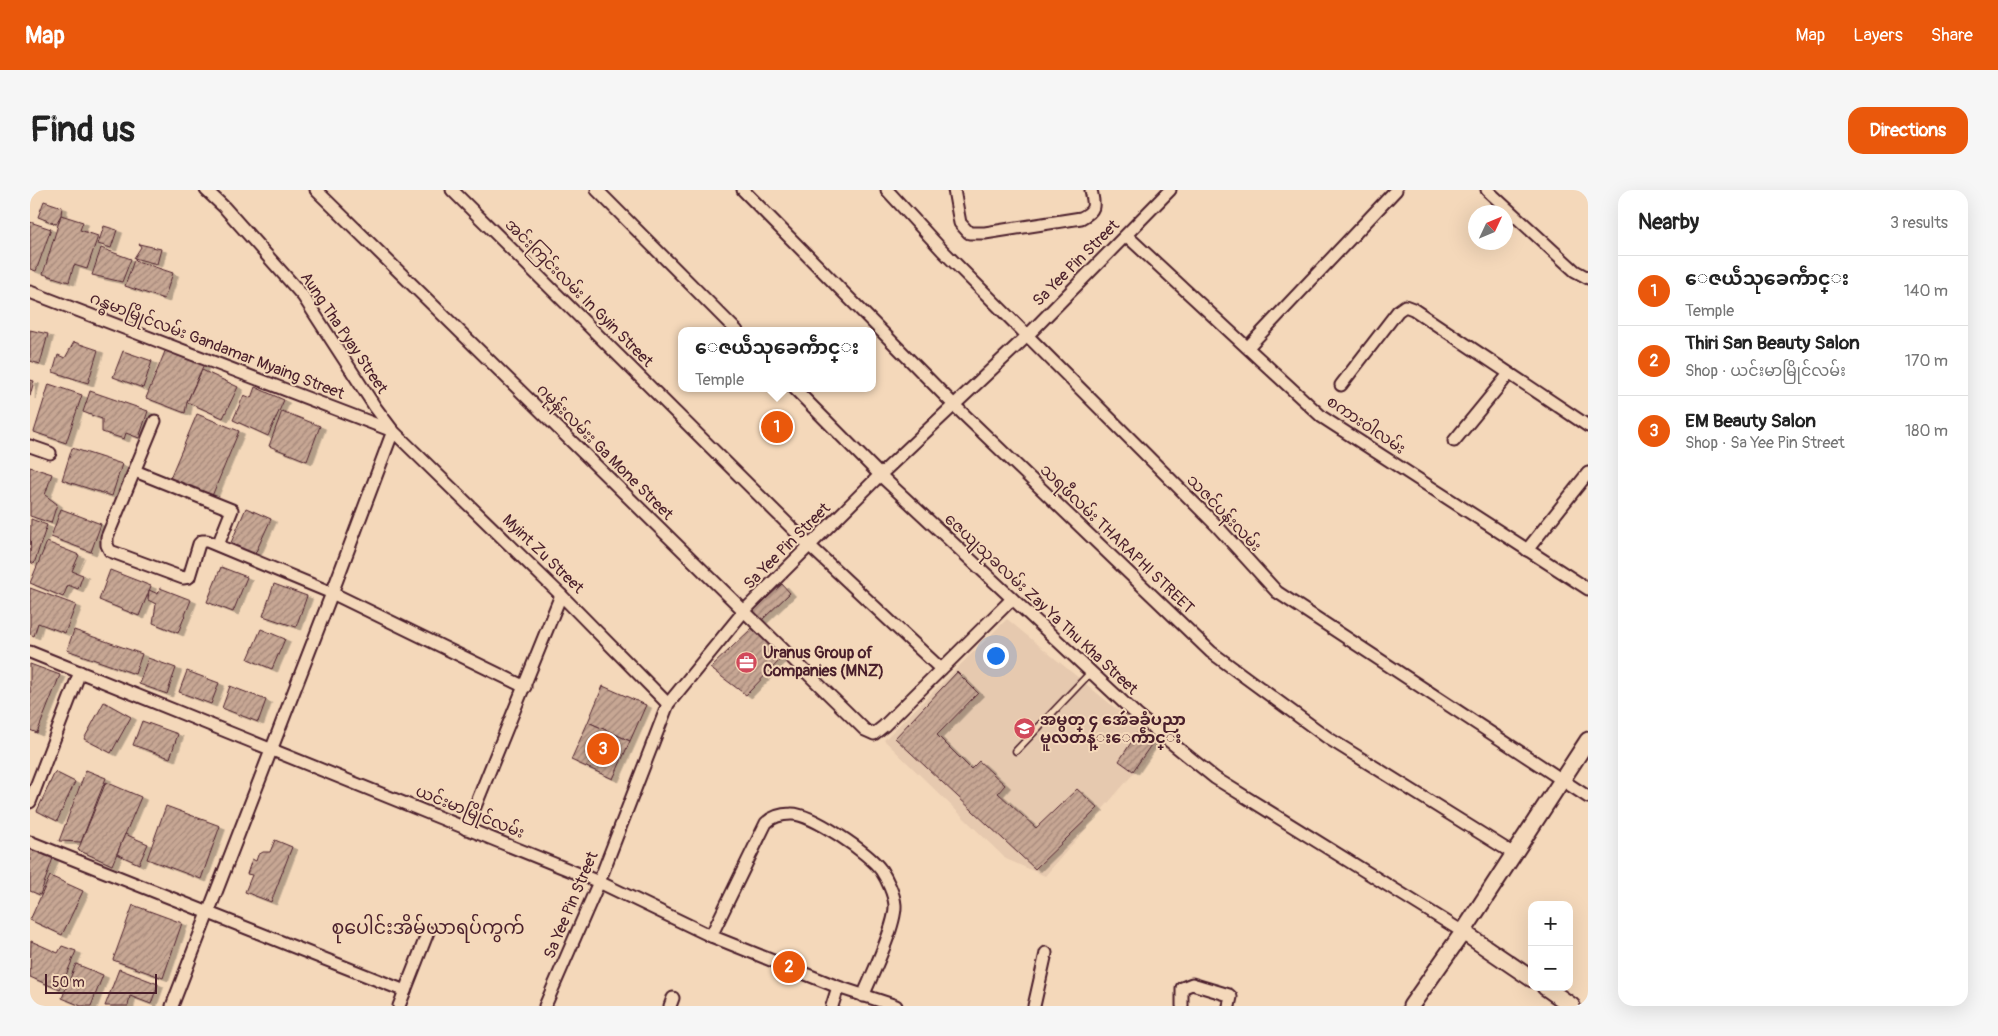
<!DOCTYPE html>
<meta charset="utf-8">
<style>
:root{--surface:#fff;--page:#f6f6f6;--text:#222;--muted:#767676;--line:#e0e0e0;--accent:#ea580c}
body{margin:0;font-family:Pangolin,"Noto Sans Myanmar",sans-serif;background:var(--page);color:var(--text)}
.controls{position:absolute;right:15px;bottom:15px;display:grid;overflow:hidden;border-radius:10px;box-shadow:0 5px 20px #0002}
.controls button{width:45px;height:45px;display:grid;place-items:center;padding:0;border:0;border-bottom:1px solid var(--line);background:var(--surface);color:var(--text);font:25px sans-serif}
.compass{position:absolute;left:1438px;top:15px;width:45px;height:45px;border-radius:50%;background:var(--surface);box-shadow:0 5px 20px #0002;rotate:46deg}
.scale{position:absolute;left:15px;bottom:12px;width:112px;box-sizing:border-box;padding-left:5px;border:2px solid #4a1f2b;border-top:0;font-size:14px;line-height:18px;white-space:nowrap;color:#4a1f2b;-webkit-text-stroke:4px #f4d8ba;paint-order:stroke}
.you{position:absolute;left:965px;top:465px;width:18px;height:18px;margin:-12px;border:4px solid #fff;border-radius:50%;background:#1a73e8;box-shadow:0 0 0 8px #1a73e833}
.badge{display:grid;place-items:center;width:32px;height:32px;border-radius:50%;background:var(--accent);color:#fff;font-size:16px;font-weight:700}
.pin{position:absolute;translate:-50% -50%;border:2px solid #fff;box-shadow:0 1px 5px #0006}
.popup{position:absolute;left:648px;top:137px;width:198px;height:65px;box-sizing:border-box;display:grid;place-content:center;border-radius:10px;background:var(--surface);filter:drop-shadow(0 1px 4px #0005);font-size:16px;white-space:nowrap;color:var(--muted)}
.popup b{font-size:19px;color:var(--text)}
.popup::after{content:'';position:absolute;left:50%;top:100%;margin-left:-10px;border:10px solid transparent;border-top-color:var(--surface)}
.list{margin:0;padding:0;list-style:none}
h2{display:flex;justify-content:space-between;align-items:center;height:65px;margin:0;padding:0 20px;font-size:21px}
h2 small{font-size:16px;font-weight:400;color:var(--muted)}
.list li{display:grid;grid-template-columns:32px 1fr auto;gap:15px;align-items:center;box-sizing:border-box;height:70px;padding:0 20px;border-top:1px solid var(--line)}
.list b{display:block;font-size:19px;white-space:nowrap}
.list p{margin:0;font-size:16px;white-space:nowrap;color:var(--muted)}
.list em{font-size:16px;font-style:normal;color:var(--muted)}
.map{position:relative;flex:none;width:1558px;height:816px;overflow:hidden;border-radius:15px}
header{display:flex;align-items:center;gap:30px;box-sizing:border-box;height:70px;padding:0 25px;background:var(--accent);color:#fff}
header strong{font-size:24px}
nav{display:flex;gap:28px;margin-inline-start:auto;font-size:18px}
.intro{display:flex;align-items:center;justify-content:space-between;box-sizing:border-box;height:120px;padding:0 30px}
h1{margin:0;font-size:35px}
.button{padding:12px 22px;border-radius:15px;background:var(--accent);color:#fff;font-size:18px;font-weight:700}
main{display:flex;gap:30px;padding:0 30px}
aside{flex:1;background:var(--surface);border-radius:15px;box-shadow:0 5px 20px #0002}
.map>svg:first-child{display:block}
.built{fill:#e6c9af}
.building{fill:url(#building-hatch);stroke:#4a1f2b;filter:url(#shadow)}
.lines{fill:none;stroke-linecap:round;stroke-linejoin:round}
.service-casing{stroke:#4a1f2b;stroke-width:9}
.minor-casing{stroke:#4a1f2b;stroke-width:15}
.tertiary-casing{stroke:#4a1f2b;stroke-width:19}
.service{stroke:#f4d8ba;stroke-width:5.5}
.minor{stroke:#f4d8ba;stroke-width:11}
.tertiary{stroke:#f4d8ba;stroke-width:15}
.labels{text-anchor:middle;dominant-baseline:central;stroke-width:4;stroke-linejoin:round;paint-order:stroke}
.street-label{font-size:16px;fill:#4a1f2b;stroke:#f4d8ba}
.poi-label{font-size:16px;font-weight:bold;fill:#4a1f2b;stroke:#f4d8ba;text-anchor:start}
.quarter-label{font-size:19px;fill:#4a1f2b;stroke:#f4d8ba}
</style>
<header>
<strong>Map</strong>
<nav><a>Map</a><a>Layers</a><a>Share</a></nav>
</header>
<div class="intro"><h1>Find us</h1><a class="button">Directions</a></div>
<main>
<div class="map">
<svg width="1558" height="816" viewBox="0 0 1558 816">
<defs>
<pattern id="building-hatch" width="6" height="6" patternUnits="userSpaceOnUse" patternTransform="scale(1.25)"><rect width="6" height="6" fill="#c7a794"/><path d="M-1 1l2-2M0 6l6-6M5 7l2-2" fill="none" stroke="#a48779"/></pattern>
<filter id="shadow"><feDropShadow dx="5.5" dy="3" stdDeviation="0" flood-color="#0004"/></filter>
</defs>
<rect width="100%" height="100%" fill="#f4d8ba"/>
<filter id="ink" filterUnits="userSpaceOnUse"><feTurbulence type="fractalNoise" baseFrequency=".02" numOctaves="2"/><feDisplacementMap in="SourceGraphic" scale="10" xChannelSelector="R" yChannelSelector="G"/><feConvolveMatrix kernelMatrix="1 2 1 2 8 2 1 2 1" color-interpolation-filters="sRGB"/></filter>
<g filter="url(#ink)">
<polygon class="built" points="977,429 1129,554 1015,686 976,669 854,550"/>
<g class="building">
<polygon points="14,11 32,17 31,25 26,34 8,27"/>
<polygon points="31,25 53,32 50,40 68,46 57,79 44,75 39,92 13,84"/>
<polygon points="0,32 21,39 6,81 0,79"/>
<polygon points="74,36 87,40 81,58 68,54"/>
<polygon points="109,54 131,59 127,74 104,68 111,57"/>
<polygon points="71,58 101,69 92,92 62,85"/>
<polygon points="104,70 143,83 134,109 95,96"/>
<polygon points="0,140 18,144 10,174 0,171"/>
<polygon points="44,152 68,160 58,193 23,182 28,165 35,168"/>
<polygon points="136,159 174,174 157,212 155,223 116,208"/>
<polygon points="93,161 122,171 113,198 83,187"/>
<polygon points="172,180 208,197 193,228 157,212"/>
<polygon points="0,190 4,191 0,206"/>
<polygon points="19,194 52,205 36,253 4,242"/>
<polygon points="225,197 254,210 238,246 203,230 214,205 221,208"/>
<polygon points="60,201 118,221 109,248 96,243 94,249 72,242 72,229 53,222"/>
<polygon points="252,221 290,236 277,271 239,256"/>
<polygon points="167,224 209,241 182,306 140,288"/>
<polygon points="42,258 92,274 82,306 32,290"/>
<polygon points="0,277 22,284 15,305 27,314 21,333 0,326"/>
<polygon points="216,318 241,329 224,366 200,355"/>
<polygon points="31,319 71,334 61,362 21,347"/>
<polygon points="1,329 17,335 4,374 0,372"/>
<polygon points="17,352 49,365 42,381 53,385 48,399 38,395 33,407 0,393"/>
<polygon points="191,377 217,387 203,422 177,412"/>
<polygon points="80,380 121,396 109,426 69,410"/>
<polygon points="244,394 277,406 266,437 233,426"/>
<polygon points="752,394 760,403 731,431 722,422"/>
<polygon points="0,398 46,415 35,443 8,433 4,446 0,444"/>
<polygon points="130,398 161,410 148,443 123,433 126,414 118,410 119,400 128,404"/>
<polygon points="722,438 753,467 716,505 680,478"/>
<polygon points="231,439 255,449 242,479 218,469"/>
<polygon points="44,440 112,464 105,484 37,460"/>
<polygon points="118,468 146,478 137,504 109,494"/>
<polygon points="0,474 30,485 7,543 0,540"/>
<polygon points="157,481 189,493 181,514 149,502"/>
<polygon points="927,482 948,503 907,545 941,579 949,571 975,595 968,603 1006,638 1047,599 1068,618 1005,679 865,548"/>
<polygon points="200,496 236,510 228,532 192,518"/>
<polygon points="573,496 616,515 600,551 558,532"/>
<polygon points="74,512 101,527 81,563 54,549"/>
<polygon points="112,531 148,544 140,568 103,555"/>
<polygon points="558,532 600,551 583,589 541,570"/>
<polygon points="1108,542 1123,552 1103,581 1089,571"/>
<polygon points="56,580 76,588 51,652 29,651"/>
<polygon points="25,582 45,592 27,631 7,621"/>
<polygon points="76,592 111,607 82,675 48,660"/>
<polygon points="136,616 190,636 171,689 117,669"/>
<polygon points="95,644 118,654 109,674 87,664"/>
<polygon points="245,650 262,657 241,712 215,702 222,685 217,684 222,669 226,671 228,665 233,662 240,662"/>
<polygon points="0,659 23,668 10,705 0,701"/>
<polygon points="20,686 53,701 32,745 0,730"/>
<polygon points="103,715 152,733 133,788 83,770"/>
<polygon points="1,751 28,763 32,756 46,761 30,800 0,787"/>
<polygon points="46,774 73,785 61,816 51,816 32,808"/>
<polygon points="89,779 128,794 121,814 100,806 98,816 75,816"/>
</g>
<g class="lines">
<defs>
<polyline id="service" points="986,561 1061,482"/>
<g id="minor">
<polyline points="176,0 194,17 273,106 345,217 363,241 531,405 638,514"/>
<polyline points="286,0 835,540 844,544 854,536 982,409"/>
<polyline points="422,0 781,357 911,479"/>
<polyline points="567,0 707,141"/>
<polyline points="713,0 925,216 1181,462 1298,548 1484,664"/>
<polyline points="857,0 912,60 1186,335 1247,402 1558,607"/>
<path d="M924,0l6,33 9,10h16l96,-15c16,-8 13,-13 10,-28"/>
<polyline points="1457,0 1545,81 1558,88"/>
<polyline points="1097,46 1292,227 1558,399"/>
<polyline points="0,102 363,241"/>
<polyline points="1218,157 1366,0"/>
<polyline points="1311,195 1368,121 1375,116 1383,119 1558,236"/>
<polyline points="764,198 850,285 1107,525 1185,588 1433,742"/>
<polyline points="125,231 77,347 77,355 80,361 153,388 159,387 169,354 172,351 177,351 302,403 495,497"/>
<polyline points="1424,251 1479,184"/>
<polyline points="0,256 20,263"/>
<polyline points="105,281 202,320 188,355"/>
<polyline points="1497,360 1558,283"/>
<polyline points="0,462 569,692 681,746 808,797 866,816"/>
<polyline points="0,612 50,482"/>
<polyline points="436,639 531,405"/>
<polyline points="0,652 375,801"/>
<path d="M681,746l55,-113c6,-6 16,-9 25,-9 20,-1 78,39 90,56 6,9 13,24 14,35 1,20 -23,70 -32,91"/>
<polyline points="142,816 302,403 363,241"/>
<polyline points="369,816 398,742"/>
<polyline points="515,816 569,692 638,514 714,421 850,285 997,146 1140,0"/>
<polyline points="640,816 643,808"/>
<polyline points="802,816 808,797"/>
<polyline points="1004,816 1016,763"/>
<polyline points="1152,816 1152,798 1162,794 1199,805 1201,807 1199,816"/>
</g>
<g id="tertiary">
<polyline points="1433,742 1502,789"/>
<polyline points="1515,797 1542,816"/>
<polyline points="1381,816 1433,742 1558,550"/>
</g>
</defs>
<use href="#service" class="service-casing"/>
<use href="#minor" class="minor-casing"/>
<use href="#tertiary" class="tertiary-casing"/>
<use href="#service" class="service"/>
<use href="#minor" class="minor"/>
<use href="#tertiary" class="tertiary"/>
</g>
</g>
<defs>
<symbol id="office-disc" viewBox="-11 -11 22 22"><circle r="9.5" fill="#d1495b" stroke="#f4d8ba"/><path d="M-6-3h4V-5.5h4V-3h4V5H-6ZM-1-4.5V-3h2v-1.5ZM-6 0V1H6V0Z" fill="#fff"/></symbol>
<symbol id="school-disc" viewBox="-11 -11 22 22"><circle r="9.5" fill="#d1495b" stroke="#f4d8ba"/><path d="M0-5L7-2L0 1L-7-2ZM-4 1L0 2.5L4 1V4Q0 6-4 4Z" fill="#fff"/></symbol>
</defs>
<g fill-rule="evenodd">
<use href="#office-disc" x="704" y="460" width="25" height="25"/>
<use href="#school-disc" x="982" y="526" width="25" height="25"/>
</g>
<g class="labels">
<g class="street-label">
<text transform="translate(1046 73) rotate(-45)">Sa Yee Pin Street</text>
<text transform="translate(549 103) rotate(45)">အင်းကြင်းလမ်း In Gyin Street</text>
<text transform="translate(314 143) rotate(56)">Aung Tha Pyay Street</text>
<text transform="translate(187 156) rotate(21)">ဂန္ဓမာမြိုင်လမ်း Gandamar Myaing Street</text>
<text transform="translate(1336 235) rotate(34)">စကားဝါလမ်း</text>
<text transform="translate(575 262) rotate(45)">ဂမုန်းလမ်းး Ga Mone Street</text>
<text transform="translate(1194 323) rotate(46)">သဇင်ပန်းလမ်း</text>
<text transform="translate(1087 349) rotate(44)">သရဖီလမ်း THARAPHI STREET</text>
<text transform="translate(757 356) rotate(-45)">Sa Yee Pin Street</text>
<text transform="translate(513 364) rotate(44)">Myint Zu Street</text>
<text transform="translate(1011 414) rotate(43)">ဇေယျသုခလမ်း Zay Ya Thu Kha Street</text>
<text transform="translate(440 622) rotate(22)">ယင်းမာမြိုင်လမ်း</text>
<text transform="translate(541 715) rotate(-67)">Sa Yee Pin Street</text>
</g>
<g class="poi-label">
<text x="733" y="463">Uranus Group of<tspan x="733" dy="18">Companies (MNZ)</tspan></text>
<text x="1010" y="530">အမွတ္ ၄ အေဴခခံပညာ<tspan x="1010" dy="18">မူလတန္းေကဵာင္း</tspan></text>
</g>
<g class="quarter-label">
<text x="398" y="738">စုပေါင်းအိမ်ယာရပ်ကွက်</text>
</g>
</g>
</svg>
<div class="controls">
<button>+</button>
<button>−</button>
</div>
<svg class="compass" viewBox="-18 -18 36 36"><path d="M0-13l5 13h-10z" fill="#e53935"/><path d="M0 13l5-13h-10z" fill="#767676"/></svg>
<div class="scale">50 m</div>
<div class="you"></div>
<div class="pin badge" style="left:747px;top:237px">1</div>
<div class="popup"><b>ေဇယဵသုခေကဵာင္း</b>Temple</div>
<div class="pin badge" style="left:759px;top:777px">2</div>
<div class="pin badge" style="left:573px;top:559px">3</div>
</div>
<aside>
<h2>Nearby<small>3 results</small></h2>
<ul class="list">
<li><span class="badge">1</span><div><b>ေဇယဵသုခေကဵာင္း</b><p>Temple</p></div><em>140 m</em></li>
<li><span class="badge">2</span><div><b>Thiri San Beauty Salon</b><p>Shop · ယင်းမာမြိုင်လမ်း</p></div><em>170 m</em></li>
<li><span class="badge">3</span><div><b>EM Beauty Salon</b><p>Shop · Sa Yee Pin Street</p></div><em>180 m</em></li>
</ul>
</aside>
</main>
